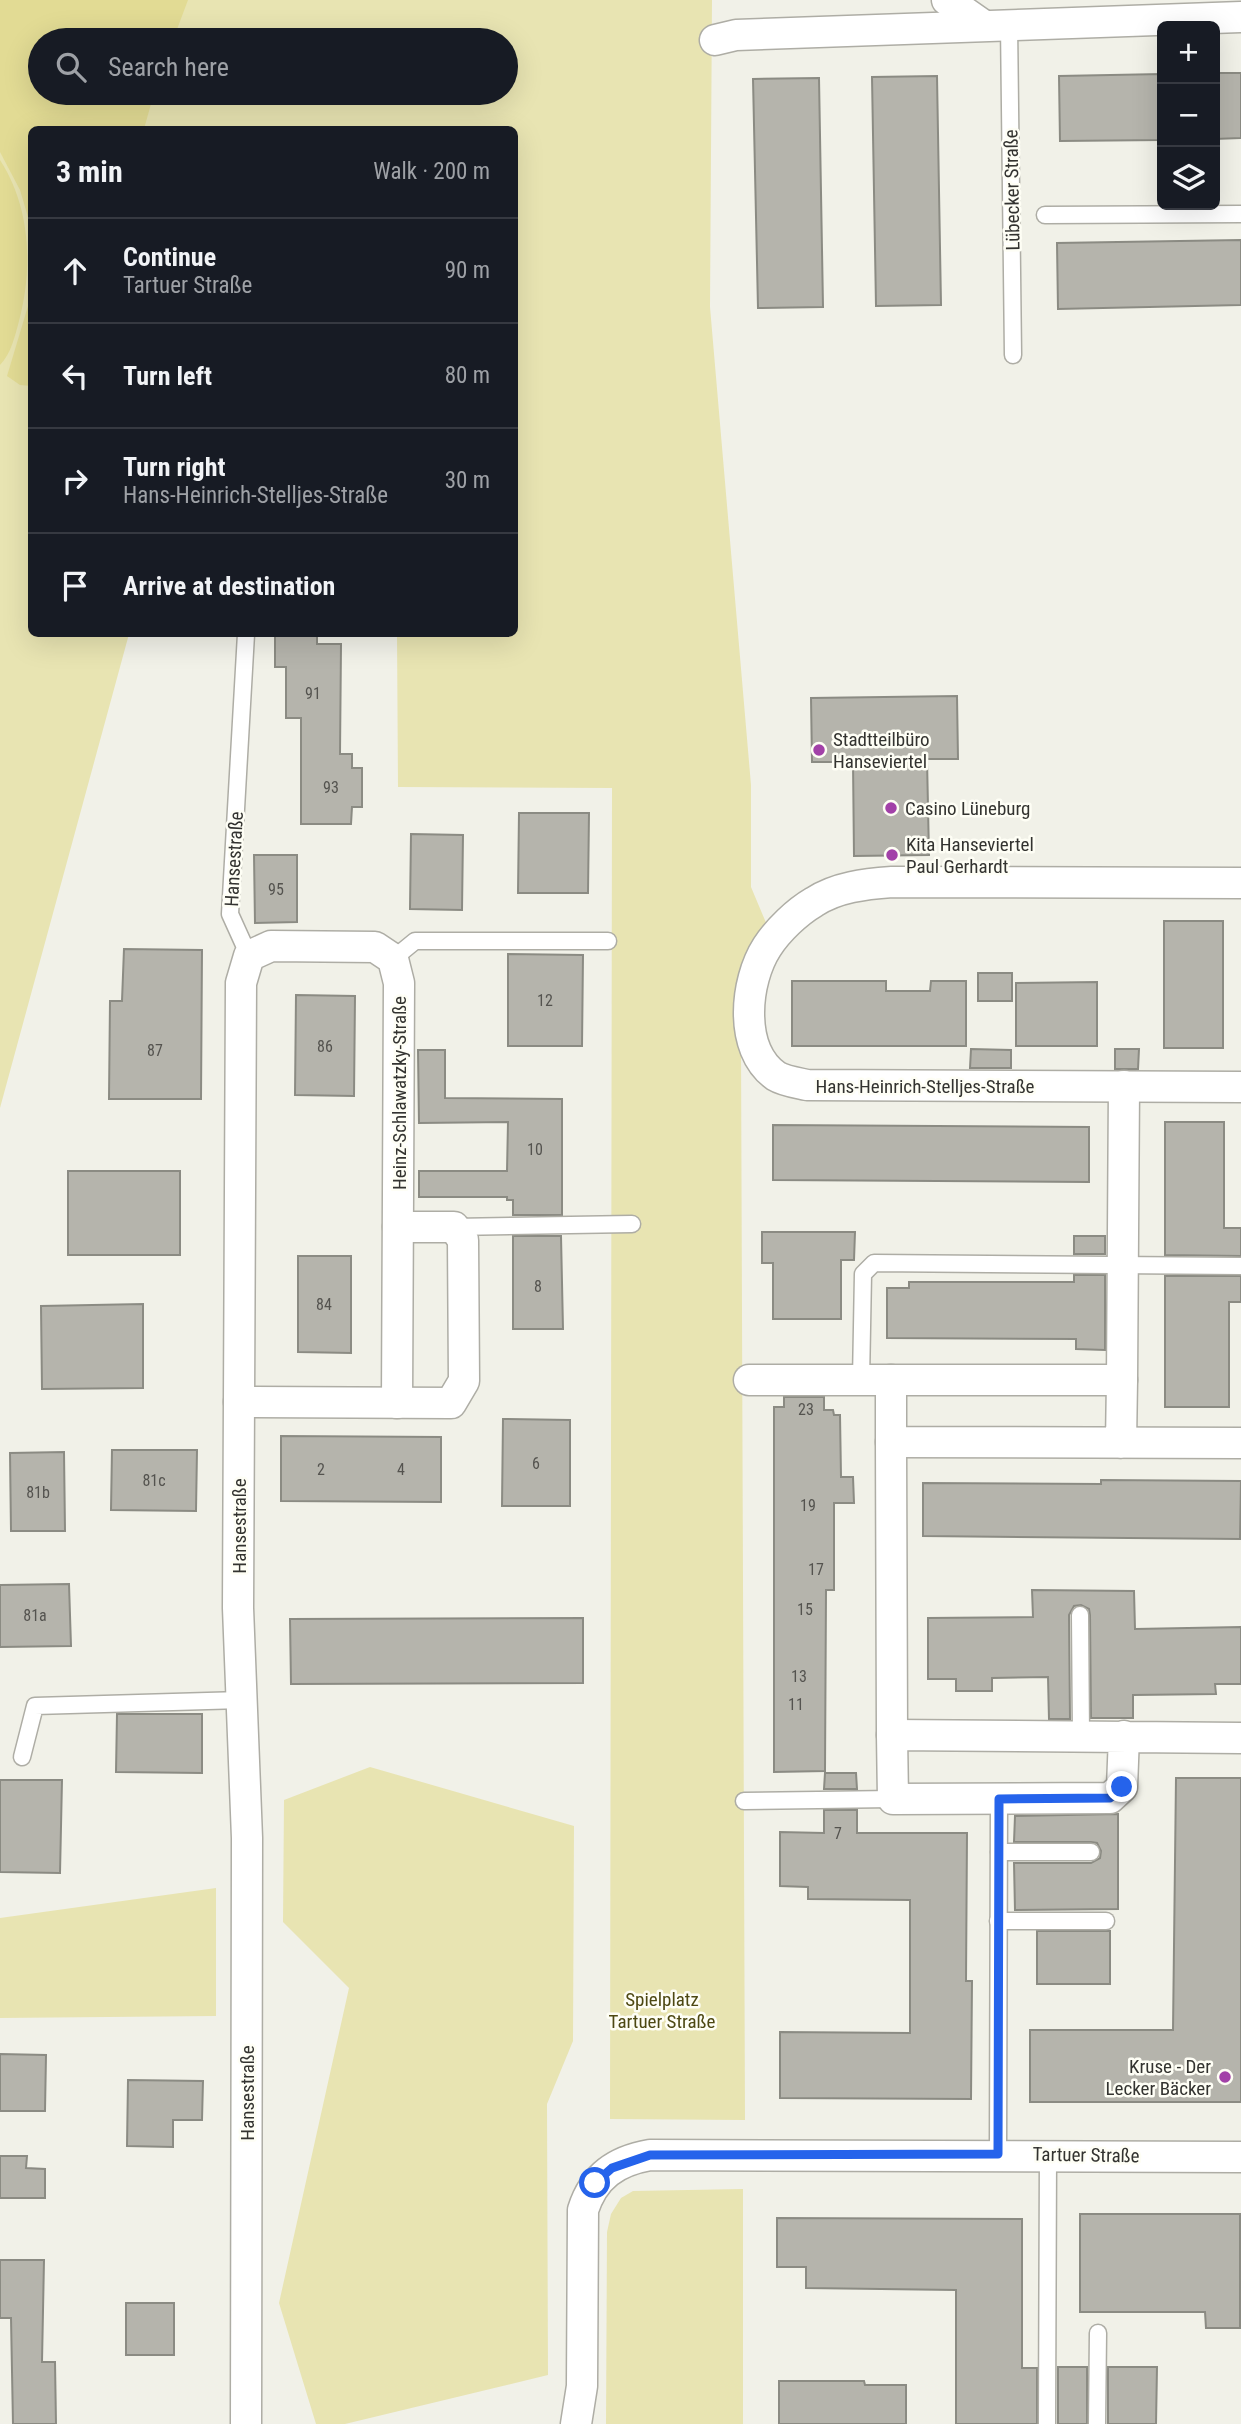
<!DOCTYPE html>
<meta charset="utf-8">
<style>
:root{--surface:#171b24;--page:#242831;--text:#f1f3f6;--muted:#9ea1a6;--line:#363941}
body{margin:0;font-family:"Roboto Condensed",sans-serif;background:var(--page);color:var(--text)}
.controls{position:absolute;right:21px;top:21px;display:grid;overflow:hidden;border-radius:10px;box-shadow:0 7px 28px #0002}
.controls button{width:63px;height:63px;display:grid;place-items:center;padding:0;border:0;border-bottom:2px solid var(--line);background:var(--surface);color:var(--text);font:35px sans-serif}
.stop{position:absolute;width:21px;height:21px;margin:-16px;border:5px solid #2563eb;border-radius:50%;background:#fff}
.stop.end{background:#2563eb;border-color:#fff;box-shadow:0 2px 7px #0008}
.list{margin:0;padding:0;list-style:none}
h2{display:flex;justify-content:space-between;align-items:center;height:91px;margin:0;padding:0 28px;font-size:30px}
h2 small{font-size:23px;font-weight:400;color:var(--muted)}
.list li{display:grid;grid-template-columns:46px 1fr auto;gap:21px;align-items:center;box-sizing:border-box;height:105px;padding:0 28px;border-top:2px solid var(--line)}
.list b{display:block;font-size:26px;white-space:nowrap}
.list p{margin:0;font-size:23px;white-space:nowrap;color:var(--muted)}
.list em{font-size:23px;font-style:normal;color:var(--muted)}
.icon{flex:none;width:38px;height:38px;fill:none;stroke:currentColor;stroke-width:2;stroke-linecap:round;stroke-linejoin:round}
.map{position:relative;flex:none;width:1241px;height:2424px;overflow:hidden}
.search{position:absolute;background:var(--surface);box-shadow:0 7px 28px #0002;left:28px;top:28px;width:490px;height:77px;display:flex;align-items:center;gap:18px;box-sizing:border-box;padding:0 24px;border-radius:38px;color:var(--muted);font-size:26px}
.panel{position:absolute;background:var(--surface);box-shadow:0 7px 28px #0002;left:28px;top:126px;width:490px;height:511px;border-radius:10px}
.map>svg:first-child{display:block}
.green{fill:#e8e4b2;fill-rule:evenodd}
.water{fill:#e2db94}
.building{fill:#b5b4ac;stroke:#8b8b83;stroke-width:2}
.lines{fill:none;stroke-linecap:round;stroke-linejoin:round}
.lane-casing{stroke:#aeada5;stroke-width:19}
.street-casing{stroke:#aeada5;stroke-width:33}
.lane{stroke:#fff;stroke-width:16}
.street{stroke:#fff;stroke-width:30}
.route{stroke:#2563eb;stroke-width:9}
.poi-dot{fill:#a241a8;stroke:#fefef5;stroke-width:2.5}
.labels{text-anchor:middle;dominant-baseline:central;stroke-width:5;stroke-linejoin:round;paint-order:stroke}
.number-label{font-size:16px;fill:#54534f}
.street-label{font-size:19px;fill:#333330;stroke:#fefef5}
.poi-label{font-size:19px;fill:#333330;stroke:#fefef5;text-anchor:start}
.park-label{font-size:19px;fill:#4d4812;stroke:#fefef5}
</style>
<div class="map">
<svg width="1241" height="2424" viewBox="0 0 1241 2424">
<rect width="100%" height="100%" fill="#f1f1e8"/>
<g class="green">
<path d="M0,0h712l-2,307 41,478v102l16,38 -26,119 4,1076 -135,-1 2,-1331 -214,-1 -1,-153h117v-504h-482v504h97l-129,474zM40,40h466v53h-466z"/>
<polygon points="370,1767 574,1826 573,2041 547,2104 548,2375 345,2424 316,2424 279,2303 349,1988 283,1922 284,1800"/>
<polygon points="216,1888 216,2016 0,2018 0,1918"/>
<polygon points="743,2189 743,2424 606,2424 607,2232 611,2214 621,2198 633,2191"/>
</g>
<g class="water">
<polygon points="0,0 188,0 173,40 40,40 40,93 154,93 144,129 32,130 31,246 28,217 20,190 0,152"/>
<path d="M0,160c31,48 33,108 19,161 -4,15 -8,33 -19,44z"/>
<polygon points="31,280 31,386 20,385 7,376 28,306"/>
</g>
<g class="building">
<polygon points="1215,73 1241,73 1241,138 1215,139"/>
<polygon points="1162,74 1162,140 1060,141 1059,76"/>
<polygon points="937,76 941,305 876,306 872,77"/>
<polygon points="819,78 823,307 758,308 753,79"/>
<polygon points="1241,240 1241,305 1058,309 1057,243"/>
<polygon points="275,634 317,634 317,644 341,644 340,754 352,754 352,768 362,768 362,807 352,807 351,824 301,824 301,718 286,718 286,667 275,667"/>
<polygon points="957,696 958,759 927,759 929,855 854,856 853,762 812,762 811,698"/>
<polygon points="519,813 589,813 588,893 518,893"/>
<polygon points="411,834 463,835 462,910 410,909"/>
<polygon points="254,855 297,855 297,922 255,923"/>
<rect x="1164" y="921" width="59" height="127"/>
<polygon points="124,949 202,950 201,1099 109,1099 110,1001 122,1001"/>
<polygon points="508,954 583,955 582,1046 508,1046"/>
<rect x="978" y="973" width="34" height="28"/>
<polygon points="792,981 886,981 886,991 930,991 931,981 966,981 966,1046 792,1046"/>
<polygon points="1097,982 1097,1046 1016,1046 1016,983"/>
<polygon points="296,995 355,996 354,1096 295,1095"/>
<polygon points="971,1049 1011,1050 1011,1068 970,1068"/>
<polygon points="1115,1049 1139,1049 1138,1069 1115,1069"/>
<polygon points="418,1050 445,1050 445,1098 562,1099 562,1215 513,1215 513,1200 507,1200 507,1197 419,1197 419,1171 507,1171 508,1122 419,1123"/>
<polygon points="1165,1122 1224,1122 1224,1228 1241,1228 1241,1256 1165,1255"/>
<polygon points="773,1125 1089,1127 1089,1182 773,1180"/>
<rect x="68" y="1171" width="112" height="84"/>
<polygon points="762,1232 855,1232 854,1260 841,1260 841,1319 773,1319 773,1263 762,1263"/>
<polygon points="513,1236 561,1236 563,1329 513,1329"/>
<rect x="1074" y="1236" width="31" height="18"/>
<polygon points="298,1256 351,1256 351,1353 298,1352"/>
<polygon points="1074,1275 1105,1275 1105,1350 1076,1349 1076,1339 887,1338 887,1288 909,1288 909,1282 1074,1282"/>
<polygon points="1165,1276 1241,1276 1241,1302 1229,1302 1229,1407 1165,1407"/>
<polygon points="143,1304 143,1388 42,1389 41,1306"/>
<polygon points="784,1397 824,1397 824,1410 833,1410 834,1415 840,1415 841,1477 853,1477 854,1503 834,1503 834,1590 826,1590 825,1771 774,1772 774,1407 784,1407"/>
<polygon points="503,1419 570,1420 570,1506 502,1506"/>
<polygon points="281,1436 441,1437 441,1502 281,1501"/>
<polygon points="112,1450 197,1450 196,1511 111,1510"/>
<polygon points="64,1452 65,1531 11,1531 10,1453"/>
<polygon points="1101,1480 1241,1481 1240,1539 923,1536 923,1483 1101,1484"/>
<polygon points="69,1584 71,1646 0,1647 0,1585"/>
<polygon points="1032,1590 1134,1591 1135,1629 1241,1627 1241,1684 1215,1684 1216,1694 1133,1695 1133,1718 1091,1718 1090,1615 1089,1609 1081,1605 1074,1606 1069,1615 1070,1719 1049,1719 1048,1677 992,1678 992,1691 956,1691 956,1679 928,1679 928,1618 1033,1617"/>
<polygon points="583,1618 583,1683 291,1684 290,1619"/>
<polygon points="117,1714 202,1714 202,1773 116,1772"/>
<polygon points="825,1773 856,1773 857,1789 824,1789"/>
<polygon points="1176,1778 1241,1778 1241,2102 1030,2102 1030,2030 1173,2030"/>
<polygon points="0,1780 62,1780 60,1873 0,1872"/>
<polygon points="824,1810 857,1810 857,1833 967,1833 966,1981 972,1981 971,2099 780,2098 780,2032 910,2033 910,1900 808,1899 808,1887 780,1886 780,1832 824,1833"/>
<polygon points="1118,1814 1118,1909 1015,1910 1014,1863 1091,1863 1100,1858 1101,1851 1097,1843 1091,1842 1014,1842 1015,1816"/>
<rect x="1037" y="1931" width="73" height="53"/>
<polygon points="0,2054 46,2055 45,2111 0,2111"/>
<polygon points="128,2080 203,2081 202,2120 173,2120 173,2147 127,2146"/>
<polygon points="0,2156 27,2156 26,2168 45,2169 45,2198 0,2198"/>
<polygon points="1080,2214 1240,2214 1240,2328 1206,2328 1205,2312 1080,2312"/>
<polygon points="777,2218 1022,2219 1022,2368 1037,2368 1037,2424 956,2424 956,2290 806,2288 806,2267 777,2267"/>
<polygon points="0,2260 44,2260 42,2362 55,2362 56,2424 13,2424 11,2318 0,2318"/>
<rect x="126" y="2303" width="48" height="52"/>
<rect x="1058" y="2367" width="29" height="57"/>
<polygon points="1108,2367 1157,2367 1156,2424 1108,2424"/>
<polygon points="779,2381 864,2381 865,2385 906,2385 906,2424 779,2424"/>
</g>
<g class="lines">
<defs>
<g id="lane">
<polyline points="1009,24 1013,355"/>
<polyline points="1045,215 1241,214"/>
<polyline points="246,634 230,914 249,956"/>
<polyline points="393,959 415,941 608,941"/>
<polyline points="454,1227 632,1224"/>
<polyline points="861,1380 863,1274 874,1263 1241,1266"/>
<polyline points="1080,1615 1081,1735"/>
<polyline points="22,1757 35,1706 242,1700"/>
<polyline points="744,1801 893,1799"/>
<polyline points="999,1852 1091,1852"/>
<polyline points="998,1921 1106,1921"/>
<polyline points="998,2154 999,1799"/>
<polyline points="1047,2424 1048,2154"/>
<polyline points="1097,2424 1098,2333"/>
</g>
<g id="street">
<polyline points="947,0 983,25"/>
<polyline points="715,40 736,35 1241,17"/>
<path d="M1241,883l-349,-1c-27,2 -55,5 -78,20 -17,10 -36,28 -47,45 -22,34 -29,102 9,129 8,5 22,7 31,9l434,2"/>
<polyline points="749,1380 891,1380"/>
<polyline points="1122,1380 1124,1086"/>
<polyline points="239,1402 451,1403 464,1381 463,1240 454,1227 398,1227"/>
<polyline points="891,1442 892,1735"/>
<polyline points="1121,1443 1122,1380 891,1380 891,1442 1241,1443"/>
<polyline points="1124,1736 1122,1787 1110,1798 893,1799 892,1735 1241,1738"/>
<polyline points="246,2424 247,1838 238,1608 241,983 249,956 271,946 375,947 393,959 399,983 397,1403"/>
<path d="M576,2424l6,-38 1,-176c11,-34 33,-49 67,-55l591,2"/>
</g>
</defs>
<use href="#lane" class="lane-casing"/>
<use href="#street" class="street-casing"/>
<use href="#lane" class="lane"/>
<use href="#street" class="street"/>
</g>
<g class="lines">
<polyline class="route" points="595,2183 612,2168 650,2155 998,2154 999,1799 1110,1798 1122,1787"/>
</g>
<g class="poi-dot">
<circle cx="819" cy="750" r="7"/>
<circle cx="891" cy="808" r="7"/>
<circle cx="892" cy="855" r="7"/>
<circle cx="1225" cy="2077" r="7"/>
</g>
<g class="labels">
<g class="number-label">
<text x="313" y="693">91</text>
<text x="331" y="787">93</text>
<text x="276" y="889">95</text>
<text x="545" y="1000">12</text>
<text x="325" y="1046">86</text>
<text x="155" y="1050">87</text>
<text x="535" y="1149">10</text>
<text x="538" y="1286">8</text>
<text x="324" y="1304">84</text>
<text x="806" y="1409">23</text>
<text x="536" y="1463">6</text>
<text x="321" y="1469">2</text>
<text x="401" y="1469">4</text>
<text x="154" y="1480">81c</text>
<text x="38" y="1492">81b</text>
<text x="808" y="1505">19</text>
<text x="816" y="1569">17</text>
<text x="805" y="1609">15</text>
<text x="35" y="1615">81a</text>
<text x="799" y="1676">13</text>
<text x="796" y="1704">11</text>
<text x="838" y="1833">7</text>
</g>
<g class="street-label">
<text transform="translate(1012 190) rotate(-91)">Lübecker Straße</text>
<text transform="translate(234 859) rotate(-87)">Hansestraße</text>
<text x="925" y="1086">Hans-Heinrich-Stelljes-Straße</text>
<text transform="translate(399 1093) rotate(-90)">Heinz-Schlawatzky-Straße</text>
<text transform="translate(239 1526) rotate(-90)">Hansestraße</text>
<text transform="translate(247 2093) rotate(-90)">Hansestraße</text>
<text transform="translate(1086 2155) rotate(1)">Tartuer Straße</text>
</g>
<g class="poi-label">
<text x="833" y="739">Stadtteilbüro<tspan x="833" dy="22">Hanseviertel</tspan></text>
<text x="905" y="808">Casino Lüneburg</text>
<text x="906" y="844">Kita Hanseviertel<tspan x="906" dy="22">Paul Gerhardt</tspan></text>
<text x="1211" y="2066" text-anchor="end">Kruse - Der<tspan x="1211" dy="22">Lecker Bäcker</tspan></text>
</g>
<g class="park-label">
<text x="662" y="1999">Spielplatz<tspan x="662" dy="22">Tartuer Straße</tspan></text>
</g>
</g>
</svg>
<div class="controls">
<button>+</button>
<button>−</button>
<button><svg class="icon" aria-label="layers" viewBox="0 0 24 24"><path d="M12 4l9 5-9 5-9-5zM3 14l9 5 9-5"/></svg></button>
</div>
<div class="stop" style="left:595px;top:2183px"></div>
<div class="stop end" style="left:1122px;top:1787px"></div>
<div class="search"><svg class="icon" aria-label="search" viewBox="0 0 24 24"><circle cx="10" cy="10" r="6"/><path d="M15 15l6 6"/></svg>Search here</div>
<section class="panel">
<h2>3 min<small>Walk · 200 m</small></h2>
<ul class="list">
<li><svg class="icon" aria-label="ahead" viewBox="0 0 24 24"><path d="M12 20V5M6 11l6-6 6 6"/></svg><div><b>Continue</b><p>Tartuer Straße</p></div><em>90 m</em></li>
<li><svg class="icon" aria-label="left" viewBox="0 0 24 24"><path d="M17 20v-9H6M10 6l-5 5 5 5"/></svg><div><b>Turn left</b></div><em>80 m</em></li>
<li><svg class="icon" aria-label="right" viewBox="0 0 24 24"><path d="M7 20v-9h11M14 6l5 5-5 5"/></svg><div><b>Turn right</b><p>Hans-Heinrich-Stelljes-Straße</p></div><em>30 m</em></li>
<li><svg class="icon" aria-label="arrive" viewBox="0 0 24 24"><path d="M6 21V4h12l-3 4 3 4H6"/></svg><div><b>Arrive at destination</b></div></li>
</ul>
</section>
</div>
